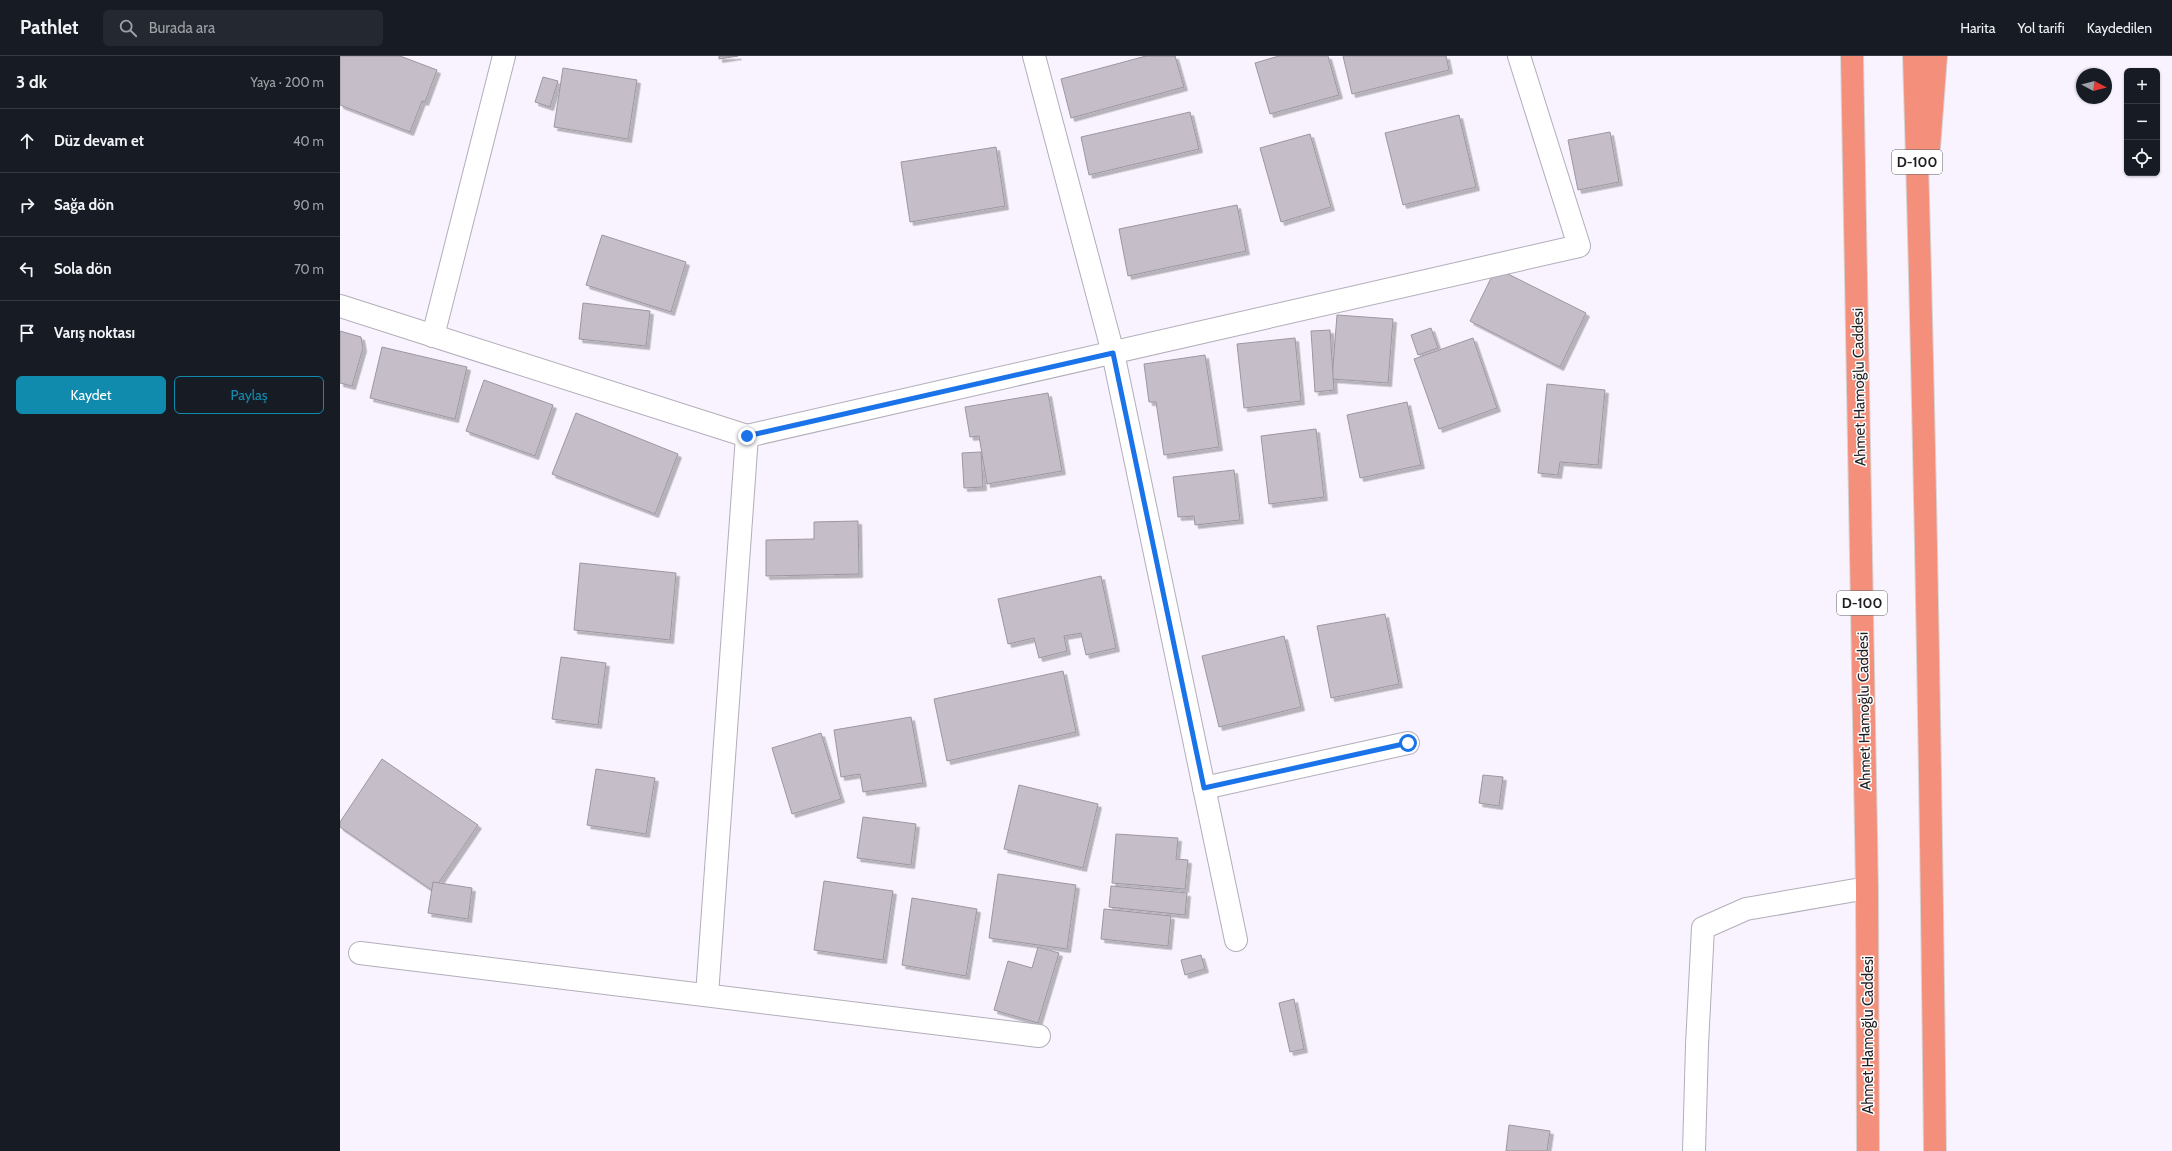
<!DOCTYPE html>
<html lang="tr">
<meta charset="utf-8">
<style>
:root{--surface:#171b24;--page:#242831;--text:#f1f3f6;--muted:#9ea1a6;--line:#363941;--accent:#108bad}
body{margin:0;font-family:Cabin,sans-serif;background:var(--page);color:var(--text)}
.controls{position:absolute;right:12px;top:12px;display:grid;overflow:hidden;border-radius:6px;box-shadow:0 1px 3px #0004}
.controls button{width:36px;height:36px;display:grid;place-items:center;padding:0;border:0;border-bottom:1px solid var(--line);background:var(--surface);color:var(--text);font:20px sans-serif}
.compass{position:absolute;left:1736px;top:12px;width:36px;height:36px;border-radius:50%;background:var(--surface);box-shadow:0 1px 3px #0004;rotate:97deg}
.stop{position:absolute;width:12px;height:12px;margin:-9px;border:3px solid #1a73e8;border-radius:50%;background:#fff}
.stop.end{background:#1a73e8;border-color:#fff;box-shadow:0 1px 4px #0008}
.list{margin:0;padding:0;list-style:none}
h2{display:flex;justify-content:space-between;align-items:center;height:52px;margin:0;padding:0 16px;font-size:17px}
h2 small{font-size:13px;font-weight:400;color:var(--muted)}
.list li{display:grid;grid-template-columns:26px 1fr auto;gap:12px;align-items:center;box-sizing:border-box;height:64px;padding:0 16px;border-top:1px solid var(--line)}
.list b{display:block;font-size:15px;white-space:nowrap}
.list em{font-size:13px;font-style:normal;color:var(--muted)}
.actions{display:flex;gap:8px;padding:12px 16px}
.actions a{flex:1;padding:9px 0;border:1px solid var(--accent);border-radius:6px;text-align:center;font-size:14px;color:var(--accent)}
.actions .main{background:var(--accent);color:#fff}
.icon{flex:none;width:22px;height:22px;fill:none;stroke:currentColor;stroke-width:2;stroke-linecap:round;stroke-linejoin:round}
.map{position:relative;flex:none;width:1832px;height:1095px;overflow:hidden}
header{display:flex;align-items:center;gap:24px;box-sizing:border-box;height:56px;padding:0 20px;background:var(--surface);border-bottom:1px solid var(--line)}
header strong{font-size:19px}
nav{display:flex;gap:22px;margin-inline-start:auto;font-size:14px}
.search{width:280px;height:36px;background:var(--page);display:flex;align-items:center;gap:10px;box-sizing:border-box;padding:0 14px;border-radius:6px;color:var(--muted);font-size:15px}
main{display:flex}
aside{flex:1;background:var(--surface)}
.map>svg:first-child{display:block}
.building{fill:#c5bec8;stroke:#9d96a0;filter:url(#shadow)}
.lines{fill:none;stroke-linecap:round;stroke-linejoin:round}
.street-casing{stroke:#b2aeb9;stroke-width:24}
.highway-casing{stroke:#d7d6d7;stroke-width:24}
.street{stroke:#fff;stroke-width:22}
.highway{stroke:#f38f7b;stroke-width:22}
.route{stroke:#1a73e8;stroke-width:5}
.labels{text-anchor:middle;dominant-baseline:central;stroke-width:3;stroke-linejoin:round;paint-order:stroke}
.shield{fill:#fff;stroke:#636264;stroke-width:1}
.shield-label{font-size:14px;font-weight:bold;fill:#201e22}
.street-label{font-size:15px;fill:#201e22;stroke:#fff}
</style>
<header>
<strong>Pathlet</strong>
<div class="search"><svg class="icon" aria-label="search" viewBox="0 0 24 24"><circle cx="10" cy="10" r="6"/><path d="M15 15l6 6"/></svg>Burada ara</div>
<nav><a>Harita</a><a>Yol tarifi</a><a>Kaydedilen</a></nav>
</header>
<main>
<aside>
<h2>3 dk<small>Yaya · 200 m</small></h2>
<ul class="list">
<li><svg class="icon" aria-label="ahead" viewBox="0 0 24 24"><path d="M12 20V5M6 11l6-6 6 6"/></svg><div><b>Düz devam et</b></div><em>40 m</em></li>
<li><svg class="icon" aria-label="right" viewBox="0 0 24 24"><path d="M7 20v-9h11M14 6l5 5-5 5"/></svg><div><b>Sağa dön</b></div><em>90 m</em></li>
<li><svg class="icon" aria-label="left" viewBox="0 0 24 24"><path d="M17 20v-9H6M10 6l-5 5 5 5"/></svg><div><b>Sola dön</b></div><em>70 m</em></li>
<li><svg class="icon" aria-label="arrive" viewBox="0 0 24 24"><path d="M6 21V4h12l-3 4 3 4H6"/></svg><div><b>Varış noktası</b></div></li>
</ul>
<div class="actions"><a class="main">Kaydet</a><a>Paylaş</a></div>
</aside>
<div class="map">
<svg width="1832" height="1095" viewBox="0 0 1832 1095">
<defs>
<filter id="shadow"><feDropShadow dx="3.5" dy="3.5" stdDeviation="0" flood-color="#0004"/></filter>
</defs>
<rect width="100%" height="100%" fill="#f8f3fe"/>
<g class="building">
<polygon points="0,0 60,0 97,14 85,46 82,45 70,76 0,49"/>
<polygon points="379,0 398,0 379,3"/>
<polygon points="806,0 835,0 844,31 731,62 721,23"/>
<polygon points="939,0 988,0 999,39 930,58 915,7"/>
<polygon points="1003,0 1106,0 1109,14 1012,38"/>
<polygon points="223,12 297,24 288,83 214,71"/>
<polygon points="203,21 218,25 210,51 195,46"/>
<polygon points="850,56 859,93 749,119 741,81"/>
<polygon points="1119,59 1136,131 1063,149 1045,77"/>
<polygon points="1270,76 1279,126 1238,134 1228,84"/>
<polygon points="970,78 991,151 941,166 920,92"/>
<polygon points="656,91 665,150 570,166 561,106"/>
<polygon points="897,149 906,195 788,220 779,173"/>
<polygon points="262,179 346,206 331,256 246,229"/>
<polygon points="1156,212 1246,257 1220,311 1130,265"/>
<polygon points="243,247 310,255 306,290 239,283"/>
<polygon points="997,259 1053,263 1048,327 992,323"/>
<polygon points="1091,272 1098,292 1078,299 1071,279"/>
<polygon points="990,274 994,334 975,336 971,275"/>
<polygon points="0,275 21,281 23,292 12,330 0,327"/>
<polygon points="955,282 961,345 904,352 897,288"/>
<polygon points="1133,282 1157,352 1099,373 1074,303"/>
<polygon points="42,291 127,311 115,363 30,342"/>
<polygon points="865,299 879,391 824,399 816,346 809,346 804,308"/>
<polygon points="144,324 213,349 195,400 126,375"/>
<polygon points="1207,328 1265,334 1258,409 1220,406 1218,419 1198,417"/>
<polygon points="708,337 722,415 647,428 639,380 630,381 625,351"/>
<polygon points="1067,346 1081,409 1020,422 1007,359"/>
<polygon points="236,357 338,398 315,458 212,418"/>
<polygon points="976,373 984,441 929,448 921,380"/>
<polygon points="641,396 643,431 624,432 622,397"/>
<polygon points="894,414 900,464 855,469 854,460 838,461 833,421"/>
<polygon points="518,465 519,518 426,520 426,484 474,483 474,466"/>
<polygon points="240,507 336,517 330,584 234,574"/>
<polygon points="761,520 776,592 746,599 741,577 724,580 727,595 699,602 694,582 668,588 658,543"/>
<polygon points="1045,558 1059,628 991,642 977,570"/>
<polygon points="944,580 961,651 879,671 862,600"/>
<polygon points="221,601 266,607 258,669 212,663"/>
<polygon points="723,615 736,676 607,705 594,643"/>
<polygon points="571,661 583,727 523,736 520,718 501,721 494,674"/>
<polygon points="481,677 501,743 452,758 432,692"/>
<polygon points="42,703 138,769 93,835 0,771 0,766"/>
<polygon points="256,713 315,722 306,778 247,769"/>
<polygon points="1143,719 1163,721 1159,750 1139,747"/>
<polygon points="679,729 758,748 743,812 664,793"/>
<polygon points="523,761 576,768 571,809 517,802"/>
<polygon points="776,778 838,782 836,803 848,804 845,833 772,827"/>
<polygon points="658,818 736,829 727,893 649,882"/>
<polygon points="484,825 553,835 543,904 474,894"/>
<polygon points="93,826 132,832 128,863 88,857"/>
<polygon points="771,830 847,837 845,859 769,851"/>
<polygon points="572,842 637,853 626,920 562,909"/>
<polygon points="764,853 831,860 828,890 761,883"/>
<polygon points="698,891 719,897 698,967 654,954 668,905 692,912"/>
<polygon points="861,899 865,913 845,919 841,904"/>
<polygon points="954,943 964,993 950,996 939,947"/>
<polygon points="1169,1069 1210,1075 1207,1095 1166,1095"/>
</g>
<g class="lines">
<defs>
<g id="street">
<polyline points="694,0 773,297 896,884"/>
<polyline points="0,250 407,380 1239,190 1179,0"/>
<polyline points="93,280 164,0"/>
<polyline points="864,732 1068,687"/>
<polyline points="20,897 699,980"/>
<polyline points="367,939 407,380"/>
<polyline points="1354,1095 1357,989 1363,872 1406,853 1527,832"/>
</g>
<g id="highway">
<polyline points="1512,0 1527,832 1528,1095"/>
<path d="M1574,0c11,365 17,730 21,1095"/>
<polyline points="1589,92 1596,0"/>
</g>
</defs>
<use href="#street" class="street-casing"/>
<use href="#highway" class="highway-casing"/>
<use href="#street" class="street"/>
<use href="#highway" class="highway"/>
</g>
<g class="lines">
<polyline class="route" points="407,380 773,297 864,732 1068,687"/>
</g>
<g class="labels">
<g class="shield">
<rect x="1552" y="94" width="50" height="24" rx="3"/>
<rect x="1497" y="535" width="50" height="24" rx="3"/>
</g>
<g class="shield-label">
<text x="1577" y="106">D-100</text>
<text x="1522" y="547">D-100</text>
</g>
<g class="street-label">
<text transform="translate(1519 331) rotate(-91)">Ahmet Hamoğlu Caddesi</text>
<text transform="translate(1524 655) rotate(-91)">Ahmet Hamoğlu Caddesi</text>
<text transform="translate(1528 979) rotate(-90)">Ahmet Hamoğlu Caddesi</text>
</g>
</g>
</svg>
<div class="controls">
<button>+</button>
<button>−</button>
<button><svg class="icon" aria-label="locate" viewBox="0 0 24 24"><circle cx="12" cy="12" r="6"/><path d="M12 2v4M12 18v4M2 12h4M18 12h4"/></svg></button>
</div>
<svg class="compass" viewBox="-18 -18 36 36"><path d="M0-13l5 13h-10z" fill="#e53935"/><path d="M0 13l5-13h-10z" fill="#9ea1a6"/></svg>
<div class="stop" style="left:1068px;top:687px"></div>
<div class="stop end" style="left:407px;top:380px"></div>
</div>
</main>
